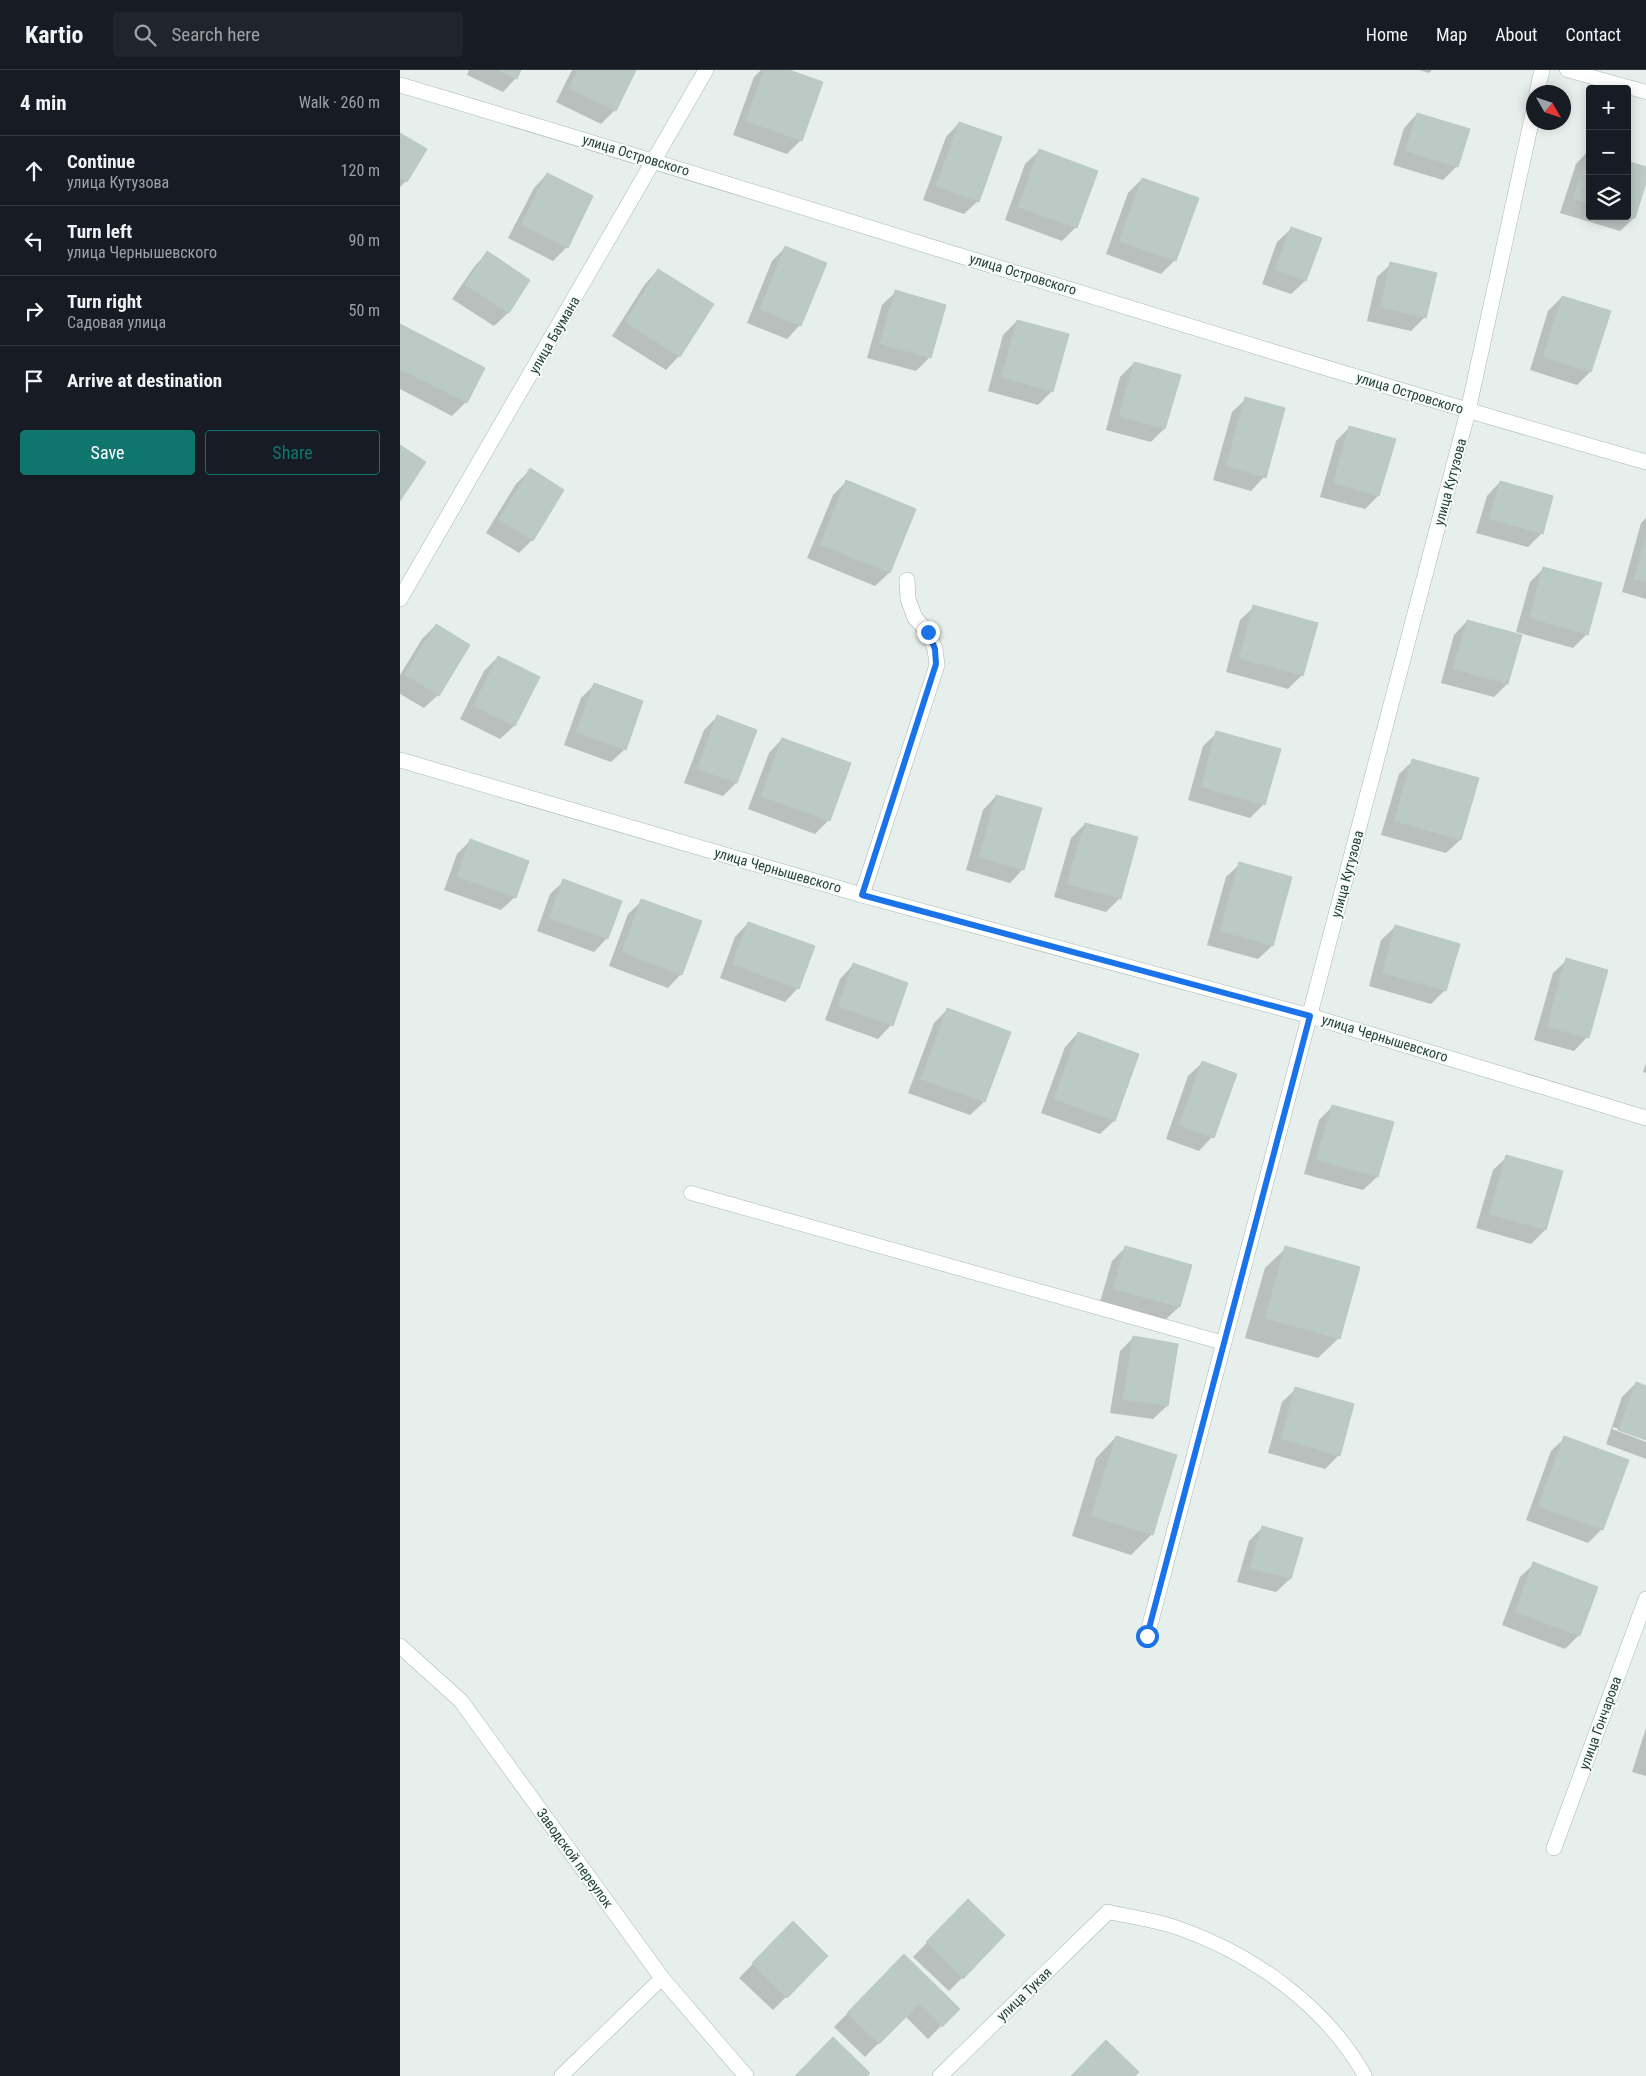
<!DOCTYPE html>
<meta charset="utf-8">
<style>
:root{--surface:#171b24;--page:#20242c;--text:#f1f3f6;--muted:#9ea1a6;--line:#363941;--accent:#0f766e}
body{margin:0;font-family:"Roboto Condensed",sans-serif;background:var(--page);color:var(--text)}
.controls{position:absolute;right:15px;top:15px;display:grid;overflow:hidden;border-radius:5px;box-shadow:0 2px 12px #0003}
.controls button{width:45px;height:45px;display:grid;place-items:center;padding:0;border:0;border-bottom:1px solid var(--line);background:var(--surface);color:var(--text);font:25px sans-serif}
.compass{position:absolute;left:1126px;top:15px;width:45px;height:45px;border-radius:50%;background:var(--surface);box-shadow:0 2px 12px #0003;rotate:129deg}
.stop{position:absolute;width:15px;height:15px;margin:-11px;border:4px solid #1a73e8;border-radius:50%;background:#fff}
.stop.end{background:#1a73e8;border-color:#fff;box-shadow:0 1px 5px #0008}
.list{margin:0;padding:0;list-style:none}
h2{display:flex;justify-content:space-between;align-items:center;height:65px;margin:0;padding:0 20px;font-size:21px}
h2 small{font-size:16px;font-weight:400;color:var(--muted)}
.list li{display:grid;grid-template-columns:32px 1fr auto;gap:15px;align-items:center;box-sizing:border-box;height:70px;padding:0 20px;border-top:1px solid var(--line)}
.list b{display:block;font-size:19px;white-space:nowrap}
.list p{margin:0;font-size:16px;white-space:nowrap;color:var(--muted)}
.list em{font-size:16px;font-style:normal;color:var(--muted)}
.actions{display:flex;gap:10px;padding:15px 20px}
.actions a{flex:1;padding:11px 0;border:1px solid var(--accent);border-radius:5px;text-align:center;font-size:18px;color:var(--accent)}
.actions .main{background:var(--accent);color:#fff}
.icon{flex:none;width:28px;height:28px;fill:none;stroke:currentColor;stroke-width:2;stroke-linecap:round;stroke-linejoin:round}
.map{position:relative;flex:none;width:1246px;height:2006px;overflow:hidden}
header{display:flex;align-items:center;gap:30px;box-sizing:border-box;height:70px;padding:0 25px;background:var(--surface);border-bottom:1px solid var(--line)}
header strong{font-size:24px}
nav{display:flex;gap:28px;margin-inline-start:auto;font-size:18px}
.search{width:350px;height:45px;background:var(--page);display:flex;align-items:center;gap:12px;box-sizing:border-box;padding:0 18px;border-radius:5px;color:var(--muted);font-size:19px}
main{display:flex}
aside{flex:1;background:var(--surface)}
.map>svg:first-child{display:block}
.shadow{fill:#0003}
.building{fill:#bbcac4;stroke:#b8c9c2}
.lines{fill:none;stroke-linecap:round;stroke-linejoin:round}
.lane-casing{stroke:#a8b8b2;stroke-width:15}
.street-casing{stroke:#a8b8b2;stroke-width:16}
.lane{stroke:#fff;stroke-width:14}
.street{stroke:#fff;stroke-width:15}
.route{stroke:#1a73e8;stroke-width:6}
.labels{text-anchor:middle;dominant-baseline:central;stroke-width:4;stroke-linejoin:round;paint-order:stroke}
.street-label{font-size:14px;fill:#24423a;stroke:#f7fbf9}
</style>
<header>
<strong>Kartio</strong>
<div class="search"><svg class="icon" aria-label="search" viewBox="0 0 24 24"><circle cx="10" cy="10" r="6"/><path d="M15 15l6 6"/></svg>Search here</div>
<nav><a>Home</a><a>Map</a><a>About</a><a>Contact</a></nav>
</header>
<main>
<aside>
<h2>4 min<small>Walk · 260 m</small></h2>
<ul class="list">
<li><svg class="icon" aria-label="ahead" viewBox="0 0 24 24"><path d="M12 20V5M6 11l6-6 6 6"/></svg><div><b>Continue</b><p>улица Кутузова</p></div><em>120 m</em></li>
<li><svg class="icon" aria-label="left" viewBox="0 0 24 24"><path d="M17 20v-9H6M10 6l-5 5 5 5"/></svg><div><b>Turn left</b><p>улица Чернышевского</p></div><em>90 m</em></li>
<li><svg class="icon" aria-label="right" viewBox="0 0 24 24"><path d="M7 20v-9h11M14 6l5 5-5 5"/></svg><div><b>Turn right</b><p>Садовая улица</p></div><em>50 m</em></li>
<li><svg class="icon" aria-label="arrive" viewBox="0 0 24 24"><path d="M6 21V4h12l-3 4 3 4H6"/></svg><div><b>Arrive at destination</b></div></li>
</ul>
<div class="actions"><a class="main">Save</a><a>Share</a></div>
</aside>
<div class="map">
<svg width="1246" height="2006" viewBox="0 0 1246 2006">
<rect width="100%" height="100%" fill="#e6efeb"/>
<g class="shadow">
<polygon points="69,0 120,0 116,8 103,22 67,5"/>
<polygon points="172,0 235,0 215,40 201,54 156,32"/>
<polygon points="361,0 386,0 401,70 387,84 333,65 354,7"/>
<polygon points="1019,0 1032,0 1029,3"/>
<polygon points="1017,44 1057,96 1043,110 993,95 1004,58"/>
<polygon points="559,53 578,131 564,144 523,130 546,67"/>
<polygon points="0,65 6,111 0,117"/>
<polygon points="1189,80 1190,146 1227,146 1227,92 1246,98 1246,109 1234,148 1220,161 1160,143 1176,94"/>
<polygon points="639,81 676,157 662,171 605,150 625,94"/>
<polygon points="147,104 167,177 153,191 108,168 134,118"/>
<polygon points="742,109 775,190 761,204 706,184 728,123"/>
<polygon points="891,159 920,169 905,211 891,224 862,214 877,172"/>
<polygon points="385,178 400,255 387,269 347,253 372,191"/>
<polygon points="87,183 129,210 108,243 94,256 52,229 74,197"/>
<polygon points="991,194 1025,247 1011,261 967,251 977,207"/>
<polygon points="258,200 279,286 266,300 212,266 245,214"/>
<polygon points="496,222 544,236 529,288 516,301 467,288 482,235"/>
<polygon points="1162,227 1190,302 1177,315 1130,300 1148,241"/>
<polygon points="617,251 652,321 638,335 588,321 603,265"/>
<polygon points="0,255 66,332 52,346 0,319"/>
<polygon points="734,293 764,359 751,372 706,360 720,307"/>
<polygon points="846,329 864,407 851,421 813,410 832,342"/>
<polygon points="950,357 978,426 965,439 920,427 936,371"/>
<polygon points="130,400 132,470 119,483 86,463 116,414"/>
<polygon points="447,411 515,439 489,503 475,516 407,488 433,425"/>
<polygon points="1100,412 1142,463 1128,477 1076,463 1087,426"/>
<polygon points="1246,448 1246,529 1222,522 1241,453"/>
<polygon points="1144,498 1187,564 1173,578 1116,562 1130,512"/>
<polygon points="854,537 902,605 888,619 826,602 840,550"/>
<polygon points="1067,551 1107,614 1094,627 1041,613 1054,565"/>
<polygon points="36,555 38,625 24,638 0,624 0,605 22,569"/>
<polygon points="98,587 138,608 114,656 100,669 60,649 84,601"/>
<polygon points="194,615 225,679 211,692 164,675 181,628"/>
<polygon points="318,646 356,660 336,713 323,726 284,713 304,660"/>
<polygon points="817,663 864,734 850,748 788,730 803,676"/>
<polygon points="382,669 429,750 415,764 348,739 369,683"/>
<polygon points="1013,691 1060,770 1046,783 981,765 999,704"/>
<polygon points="596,726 623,799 610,813 566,800 583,740"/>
<polygon points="685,754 720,828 706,842 654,827 671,768"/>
<polygon points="70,771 115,827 101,840 44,820 57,784"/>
<polygon points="840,794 872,876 858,889 807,875 826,807"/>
<polygon points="164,811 207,868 194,882 137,861 150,824"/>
<polygon points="242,831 281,904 268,918 209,896 228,844"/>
<polygon points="348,853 398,918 385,932 320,908 335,867"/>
<polygon points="995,857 1045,920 1031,934 969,916 981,870"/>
<polygon points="1167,890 1187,967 1174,981 1134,970 1153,903"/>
<polygon points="453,895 491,955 478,969 425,950 440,909"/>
<polygon points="547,940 609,962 584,1032 570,1045 508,1023 534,953"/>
<polygon points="678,963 738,985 714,1051 700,1064 641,1043 665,977"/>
<polygon points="802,993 812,1067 799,1081 766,1069 788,1006"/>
<polygon points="1246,993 1246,1003 1243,1002"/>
<polygon points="933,1036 992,1053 977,1107 963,1120 904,1104 919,1050"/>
<polygon points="1107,1087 1161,1102 1145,1160 1131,1174 1076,1158 1093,1100"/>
<polygon points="725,1178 779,1237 765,1250 700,1232 712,1191"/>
<polygon points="886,1178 939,1268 918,1288 845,1268 865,1198"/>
<polygon points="733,1268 767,1336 753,1349 710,1343 720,1281"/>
<polygon points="1236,1313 1246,1317 1246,1369 1213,1357 1212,1359 1246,1372 1246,1389 1206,1374 1222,1327"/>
<polygon points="896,1319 939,1385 925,1399 868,1383 882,1332"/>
<polygon points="716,1367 752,1464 731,1485 672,1466 696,1388"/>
<polygon points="1165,1368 1202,1459 1188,1473 1126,1450 1151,1381"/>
<polygon points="862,1458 890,1509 876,1522 837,1512 849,1471"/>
<polygon points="1134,1494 1179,1565 1165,1579 1102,1555 1120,1507"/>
<polygon points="1246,1658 1246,1706 1232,1702"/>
<polygon points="568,1831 562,1908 549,1921 513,1887"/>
<polygon points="393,1853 427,1886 373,1940 339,1908"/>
<polygon points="504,1886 558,1939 528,1969 505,1946 465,1987 434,1957"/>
</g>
<g class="building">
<polygon points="98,0 121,0 117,9"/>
<polygon points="178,0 236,0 216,41 169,18"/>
<polygon points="364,0 389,0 423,12 402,71 346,51"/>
<polygon points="1017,43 1070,59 1058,97 1005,81"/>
<polygon points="559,52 602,67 579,132 536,116"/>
<polygon points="0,63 27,79 7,112 0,108"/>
<polygon points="639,79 698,101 677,158 618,137"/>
<polygon points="1189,79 1190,79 1190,134 1173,129"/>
<polygon points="1227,91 1246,97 1246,113 1235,148 1227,146"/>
<polygon points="147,103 193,126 168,178 121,155"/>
<polygon points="742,108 799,128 776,191 719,171"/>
<polygon points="891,157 922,168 906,211 875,200"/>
<polygon points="385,176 427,193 401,256 360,239"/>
<polygon points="87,181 130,210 109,243 65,215"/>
<polygon points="990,192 1037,203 1026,248 980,237"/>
<polygon points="258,199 314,234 280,287 225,252"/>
<polygon points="495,220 546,235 531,288 480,274"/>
<polygon points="1162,226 1211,241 1191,302 1143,287"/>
<polygon points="617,250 669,264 653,322 601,307"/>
<polygon points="0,254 85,298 67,333 0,299"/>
<polygon points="734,292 781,305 765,359 719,346"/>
<polygon points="845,327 885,338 866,408 826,396"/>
<polygon points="949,356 996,369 979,426 933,413"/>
<polygon points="0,375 26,392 0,431"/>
<polygon points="130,398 164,420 133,471 99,449"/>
<polygon points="446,410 516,439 490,503 420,475"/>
<polygon points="1100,411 1153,426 1143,464 1089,449"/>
<polygon points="1246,467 1246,512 1234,509"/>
<polygon points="1143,497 1202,513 1188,565 1129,548"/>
<polygon points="853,535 918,553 903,606 839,588"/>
<polygon points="1067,550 1122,565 1108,614 1053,599"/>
<polygon points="36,554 70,575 39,626 4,604"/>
<polygon points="98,586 140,607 115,656 73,636"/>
<polygon points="194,613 243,631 226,680 176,662"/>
<polygon points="317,645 357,660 337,713 297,699"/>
<polygon points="816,661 881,679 865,735 801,717"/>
<polygon points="382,668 451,693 430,751 361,726"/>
<polygon points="1012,689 1079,708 1061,770 994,751"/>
<polygon points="596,725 642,738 624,800 579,787"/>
<polygon points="685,753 738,767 721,829 667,814"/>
<polygon points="70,769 129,791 116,828 57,806"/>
<polygon points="839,792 892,807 873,876 820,861"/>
<polygon points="163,809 222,831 208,869 149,848"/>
<polygon points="241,829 302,851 282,905 222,882"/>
<polygon points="348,852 415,876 399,919 332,894"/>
<polygon points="995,855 1060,874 1046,921 982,903"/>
<polygon points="1166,888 1208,900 1189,968 1147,957"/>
<polygon points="453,893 508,913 493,956 438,936"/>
<polygon points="547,938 611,962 585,1032 521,1009"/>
<polygon points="678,962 739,984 715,1051 654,1029"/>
<polygon points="802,991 837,1004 814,1068 779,1055"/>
<polygon points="932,1035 994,1052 978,1107 916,1090"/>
<polygon points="1106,1085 1163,1101 1146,1160 1089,1144"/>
<polygon points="725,1176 792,1195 780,1237 713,1219"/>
<polygon points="885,1176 960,1197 940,1269 865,1248"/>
<polygon points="733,1266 778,1274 768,1336 723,1329"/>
<polygon points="1236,1312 1246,1316 1246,1370 1218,1360"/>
<polygon points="895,1317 954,1334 940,1386 881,1369"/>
<polygon points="716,1366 777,1385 753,1465 691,1446"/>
<polygon points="1164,1366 1229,1390 1203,1460 1138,1436"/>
<polygon points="862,1456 903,1468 891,1509 850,1498"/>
<polygon points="1133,1492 1198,1517 1180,1566 1115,1542"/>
<polygon points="568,1829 605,1865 563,1909 526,1872"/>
<polygon points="393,1851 428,1886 387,1928 352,1893"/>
<polygon points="504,1884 560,1939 542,1957 519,1934 479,1974 447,1943"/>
<polygon points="433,1967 470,2003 467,2006 395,2006"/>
<polygon points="706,1970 739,2002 735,2006 671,2006"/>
</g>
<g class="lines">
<defs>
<g id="lane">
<polyline points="1167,0 1246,22"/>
<polyline points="291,1123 824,1273"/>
<path d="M708,1842c23,5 48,8 70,16 75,26 148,78 187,148"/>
<polyline points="161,2006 262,1908"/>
</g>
<g id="street">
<path d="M0,15c416,123 829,258 1246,377"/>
<polyline points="1137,22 1142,0"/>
<polyline points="0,529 306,0"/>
<polyline points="0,690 462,825 910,946 1246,1048"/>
<polyline points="462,825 537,595 535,579 528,562 515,548 508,529 507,510"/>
<polyline points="747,1566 1068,341 1134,39"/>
<polyline points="0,1576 61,1631 262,1908 346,2006"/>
<polyline points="1154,1778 1246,1529"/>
<polyline points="540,2006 708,1842"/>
</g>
</defs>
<use href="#lane" class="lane-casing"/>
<use href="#street" class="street-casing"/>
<use href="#lane" class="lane"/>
<use href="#street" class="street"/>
</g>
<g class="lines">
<polyline class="route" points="528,562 535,579 536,594 462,825 910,946 747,1566"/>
</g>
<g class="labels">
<g class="street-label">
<text transform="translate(236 85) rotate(17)">улица Островского</text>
<text transform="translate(623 204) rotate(17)">улица Островского</text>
<text transform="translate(154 265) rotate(-60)">улица Баумана</text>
<text transform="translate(1010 323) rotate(17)">улица Островского</text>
<text transform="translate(1050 412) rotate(-75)">улица Кутузова</text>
<text transform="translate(378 800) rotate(16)">улица Чернышевского</text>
<text transform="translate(947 804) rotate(-75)">улица Кутузова</text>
<text transform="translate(985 968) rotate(17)">улица Чернышевского</text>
<text transform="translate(1200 1653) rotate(-70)">улица Гончарова</text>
<text transform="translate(175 1788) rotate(54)">Заводской переулок</text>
<text transform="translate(624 1924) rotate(-44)">улица Тукая</text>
</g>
</g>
</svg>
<div class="controls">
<button>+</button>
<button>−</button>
<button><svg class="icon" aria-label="layers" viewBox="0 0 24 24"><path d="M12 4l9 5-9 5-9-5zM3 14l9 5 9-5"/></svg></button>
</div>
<svg class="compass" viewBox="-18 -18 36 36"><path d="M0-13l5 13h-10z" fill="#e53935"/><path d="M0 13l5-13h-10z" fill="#9ea1a6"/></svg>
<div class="stop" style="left:747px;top:1566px"></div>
<div class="stop end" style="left:528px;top:562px"></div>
</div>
</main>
